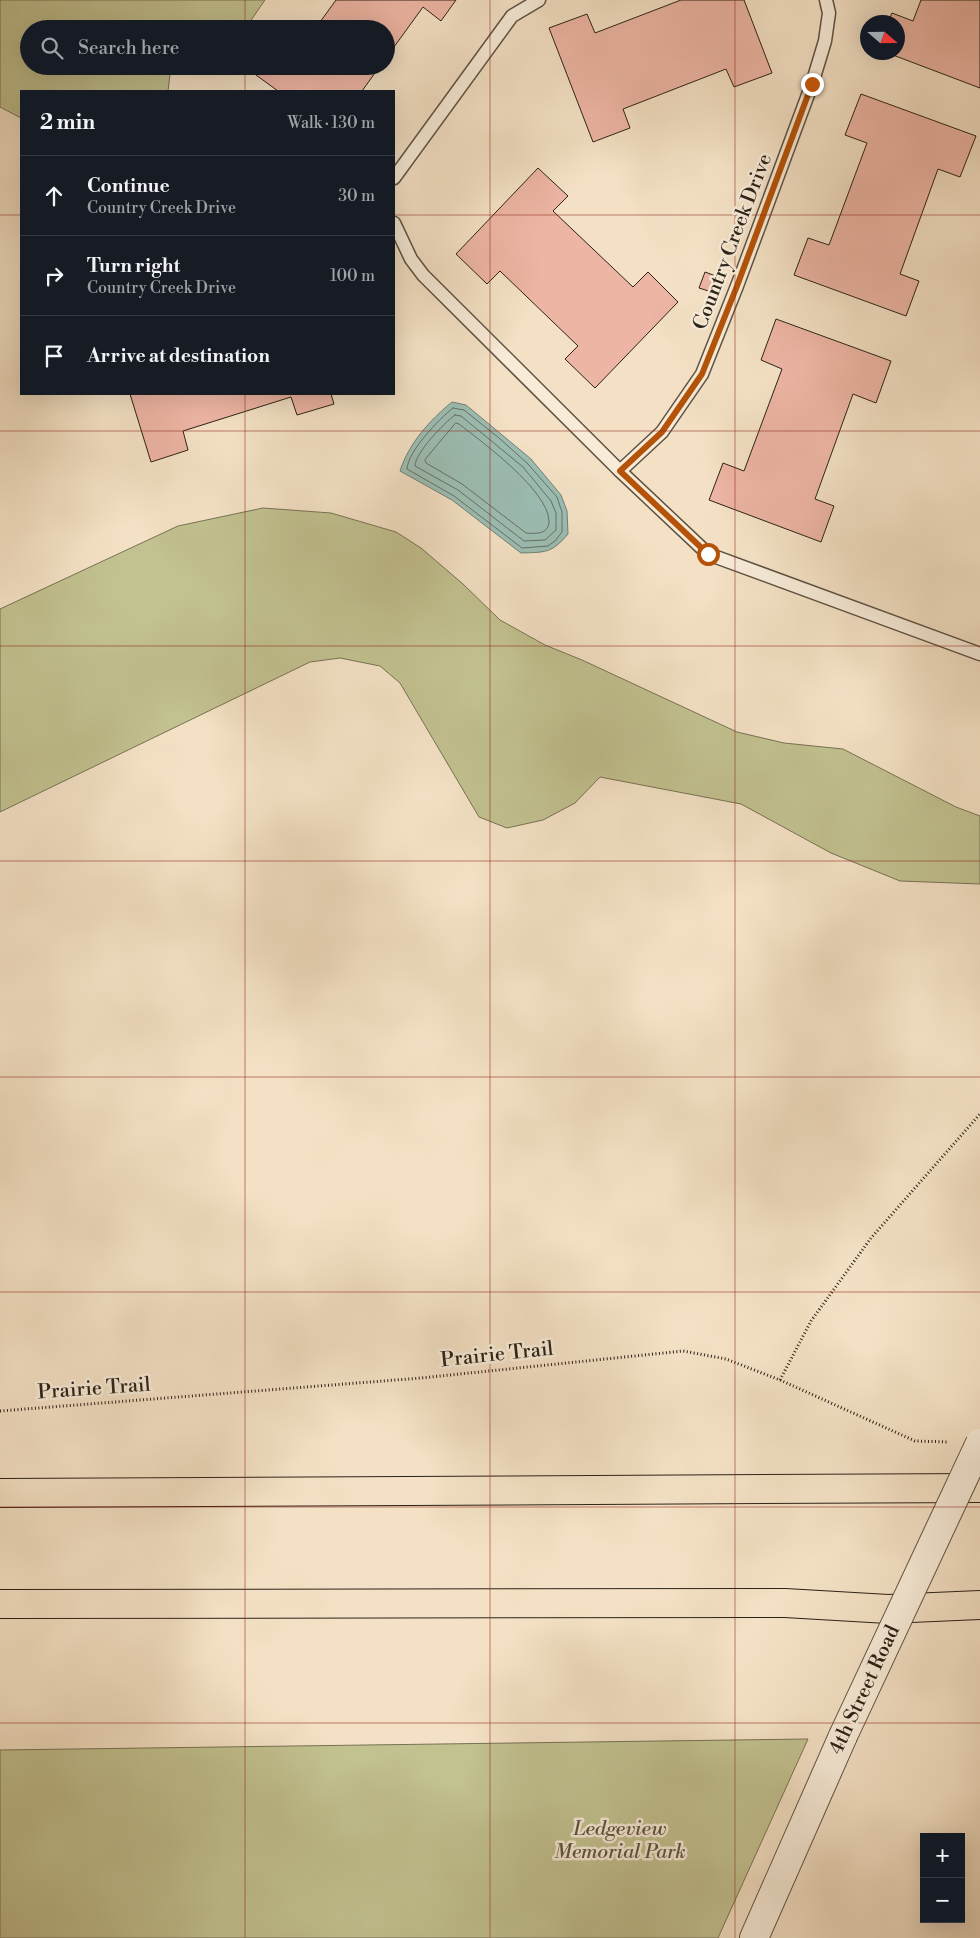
<!DOCTYPE html>
<meta charset="utf-8">
<style>
:root{--surface:#171b24;--page:#242831;--text:#f1f3f6;--muted:#9ea1a6;--line:#363941}
body{margin:0;font-family:"Libre Bodoni",serif;background:var(--page);color:var(--text)}
.controls{position:absolute;right:15px;bottom:15px;display:grid;overflow:hidden;border-radius:0px;box-shadow:0 5px 20px #0002}
.controls button{width:45px;height:45px;display:grid;place-items:center;padding:0;border:0;border-bottom:1px solid var(--line);background:var(--surface);color:var(--text);font:25px sans-serif}
.compass{position:absolute;left:860px;top:15px;width:45px;height:45px;border-radius:50%;background:var(--surface);box-shadow:0 5px 20px #0002;rotate:110deg}
.stop{position:absolute;width:15px;height:15px;margin:-11px;border:4px solid #b45309;border-radius:50%;background:#fff}
.stop.end{background:#b45309;border-color:#fff;box-shadow:0 1px 5px #0008}
.list{margin:0;padding:0;list-style:none}
h2{display:flex;justify-content:space-between;align-items:center;height:65px;margin:0;padding:0 20px;font-size:21px}
h2 small{font-size:16px;font-weight:400;color:var(--muted)}
.list li{display:grid;grid-template-columns:32px 1fr auto;gap:15px;align-items:center;box-sizing:border-box;height:80px;padding:0 20px;border-top:1px solid var(--line)}
.list b{display:block;font-size:19px;white-space:nowrap}
.list p{margin:0;font-size:16px;white-space:nowrap;color:var(--muted)}
.list em{font-size:16px;font-style:normal;color:var(--muted)}
.icon{flex:none;width:28px;height:28px;fill:none;stroke:currentColor;stroke-width:2;stroke-linecap:round;stroke-linejoin:round}
.map{position:relative;flex:none;width:980px;height:1938px;overflow:hidden}
.search{position:absolute;background:var(--surface);box-shadow:0 5px 20px #0002;left:20px;top:20px;width:375px;height:55px;display:flex;align-items:center;gap:12px;box-sizing:border-box;padding:0 18px;border-radius:28px;color:var(--muted);font-size:19px}
.panel{position:absolute;background:var(--surface);box-shadow:0 5px 20px #0002;left:20px;top:90px;width:375px;height:305px;border-radius:0px}
.map>svg:first-child{display:block}
.green{fill:#c2c190;stroke:#777254}
.water{fill:#9cbeb4;stroke:#6f8076}
.lines{fill:none;stroke-linecap:round;stroke-linejoin:round}
.shore{stroke:#647066;stroke-width:1}
.building{fill:#edb5a4;stroke:#2c2218}
.service-casing{stroke:#5e5243;stroke-width:15}
.tertiary-casing{stroke:#5e5243;stroke-width:30}
.trunk-casing{stroke:#2c2218;stroke-width:30}
.path{stroke:#2c2218;stroke-width:3;stroke-dasharray:1 2.5;stroke-linecap:butt}
.service{stroke:#f8ecd9;stroke-width:12}
.tertiary{stroke:#f8ecd9;stroke-width:28}
.trunk{stroke:#f4e1c5;stroke-width:28}
.tertiary-bridge-casing{stroke:#5e5243;stroke-width:30;stroke-linecap:butt}
.tertiary-bridge{stroke:#f8ecd9;stroke-width:28}
.route{stroke:#b45309;stroke-width:6}
.grid{fill:none;stroke:#8f2418;stroke-width:1;stroke-opacity:0.55}
.labels{text-anchor:middle;dominant-baseline:central;stroke-width:5;stroke-linejoin:round;paint-order:stroke}
.street-label{font-size:20px;fill:#2c2218;stroke:#f8ecd9}
.park-label{font-size:20px;font-style:italic;fill:#59523c;stroke:#f8ecd9}
</style>
<div class="map">
<svg width="980" height="1938" viewBox="0 0 980 1938">
<rect width="100%" height="100%" fill="#f4e1c5"/>
<filter id="stains"><feTurbulence type="fractalNoise" baseFrequency=".004" numOctaves="4"/><feColorMatrix values="0 0 0 0 .2 0 0 0 0 .09 0 0 0 0 .02 0 0 0 .5 -.17"/></filter>
<radialGradient id="worn" r=".72"><stop offset=".6" stop-color="#630" stop-opacity="0"/><stop offset="1" stop-color="#630" stop-opacity=".3"/></radialGradient>
<g class="green">
<polygon points="0,0 265,0 245,29 29,29 29,66 171,66 168,91 21,91 21,118 0,107"/>
<polygon points="263,508 331,513 396,532 421,548 463,584 500,620 545,645 582,660 737,732 784,743 843,749 956,807 980,816 980,884 900,881 831,853 741,804 600,777 575,803 543,820 507,828 479,817 400,683 380,666 340,658 310,662 0,812 0,609 178,526"/>
<polygon points="808,1739 718,1938 0,1938 0,1750"/>
</g>
<path class="water" d="M452,402l14,3 65,54 30,36 6,16 1,23c-17,20 -23,18 -47,19l-69,-53 -52,-29c9,-28 30,-51 52,-69z"/>
<g class="lines">
<g class="shore">
<path d="M453,408l11,2 35,28 28,25 30,34 5,15v20l-7,9 -7,5 -26,2 -68,-52 -47,-27c1,-18 32,-50 46,-61z"/>
<path d="M455,415l6,1 62,51 28,34 5,12v17l-11,10 -21,1 -66,-51 -43,-24c0,-13 29,-43 40,-51z"/>
<path d="M456,423l3,1c23,18 89,66 90,97 0,13 -12,13 -23,12l-64,-49 -36,-21 -1,-3z"/>
</g>
</g>
<g class="building">
<polygon points="336,0 456,0 441,21 423,7 386,58 386,29 315,29"/>
<polygon points="681,0 744,0 772,73 734,87 726,69 623,109 630,128 593,142 549,28 587,14 595,33"/>
<polygon points="921,0 980,0 980,88 885,52 898,52 898,22 888,22 892,13 913,21"/>
<polygon points="262,66 380,66 362,91 278,91 256,75"/>
<polygon points="861,94 976,136 960,177 938,169 900,274 919,281 906,316 794,275 808,238 829,245 867,143 845,135"/>
<polygon points="538,168 568,196 553,211 633,287 648,272 678,302 595,388 565,359 578,346 500,271 487,284 456,254"/>
<polygon points="705,272 721,278 715,293 699,288"/>
<polygon points="776,319 891,361 876,403 853,394 815,499 834,506 821,542 709,500 723,463 744,471 782,369 761,360"/>
<polygon points="130,394 331,394 334,404 297,415 291,397 183,431 188,450 151,462"/>
</g>
<g class="lines">
<defs>
<g id="service">
<polyline points="394,178 512,16 539,0"/>
<polyline points="394,223 411,259 423,275 620,471 708,554 980,654"/>
<polyline points="620,471 662,432 702,374 737,286 812,84 825,41 829,13 826,0"/>
</g>
<polyline id="tertiary" points="754,1938 843,1736"/>
<g id="trunk">
<polyline points="0,1493 980,1488"/>
<polyline points="0,1604 785,1603 888,1609 980,1605"/>
</g>
</defs>
<use href="#service" class="service-casing"/>
<use href="#tertiary" class="tertiary-casing"/>
<use href="#trunk" class="trunk-casing"/>
<g class="path">
<polyline points="780,1380 811,1321 871,1238 980,1114"/>
<polyline points="0,1411 421,1378 683,1351 726,1359 780,1380 915,1441 949,1442"/>
</g>
<use href="#service" class="service"/>
<use href="#tertiary" class="tertiary"/>
<use href="#trunk" class="trunk"/>
<defs>
<polyline id="tertiary-bridge" points="843,1736 980,1443"/>
</defs>
<use href="#tertiary-bridge" class="tertiary-bridge-casing"/>
<use href="#tertiary-bridge" class="tertiary-bridge"/>
</g>
<g class="lines">
<polyline class="route" points="708,554 620,471 662,432 702,374 737,286 812,84"/>
</g>
<path class="grid" d="M245,0v29M490,0v1938M735,0v1938M245,66v25M0,215h21M394,215h586M245,394v1544M0,431h980M0,646h980M0,861h980M0,1077h980M0,1292h980M0,1507h980M0,1723h980"/>
<g class="labels">
<g class="street-label">
<text transform="translate(733 242) rotate(-69)">Country Creek Drive</text>
<text transform="translate(497 1355) rotate(-6)">Prairie Trail</text>
<text transform="translate(94 1389) rotate(-4)">Prairie Trail</text>
<text transform="translate(865 1690) rotate(-65)">4th Street Road</text>
</g>
<g class="park-label">
<text x="620" y="1829">Ledgeview<tspan x="620" dy="23">Memorial Park</tspan></text>
</g>
</g>
<rect width="100%" height="100%" filter="url(#stains)"/>
<rect width="100%" height="100%" fill="url(#worn)"/>
</svg>
<div class="controls">
<button>+</button>
<button>−</button>
</div>
<svg class="compass" viewBox="-18 -18 36 36"><path d="M0-13l5 13h-10z" fill="#e53935"/><path d="M0 13l5-13h-10z" fill="#9ea1a6"/></svg>
<div class="stop" style="left:708px;top:554px"></div>
<div class="stop end" style="left:812px;top:84px"></div>
<div class="search"><svg class="icon" aria-label="search" viewBox="0 0 24 24"><circle cx="10" cy="10" r="6"/><path d="M15 15l6 6"/></svg>Search here</div>
<section class="panel">
<h2>2 min<small>Walk · 130 m</small></h2>
<ul class="list">
<li><svg class="icon" aria-label="ahead" viewBox="0 0 24 24"><path d="M12 20V5M6 11l6-6 6 6"/></svg><div><b>Continue</b><p>Country Creek Drive</p></div><em>30 m</em></li>
<li><svg class="icon" aria-label="right" viewBox="0 0 24 24"><path d="M7 20v-9h11M14 6l5 5-5 5"/></svg><div><b>Turn right</b><p>Country Creek Drive</p></div><em>100 m</em></li>
<li><svg class="icon" aria-label="arrive" viewBox="0 0 24 24"><path d="M6 21V4h12l-3 4 3 4H6"/></svg><div><b>Arrive at destination</b></div></li>
</ul>
</section>
</div>
